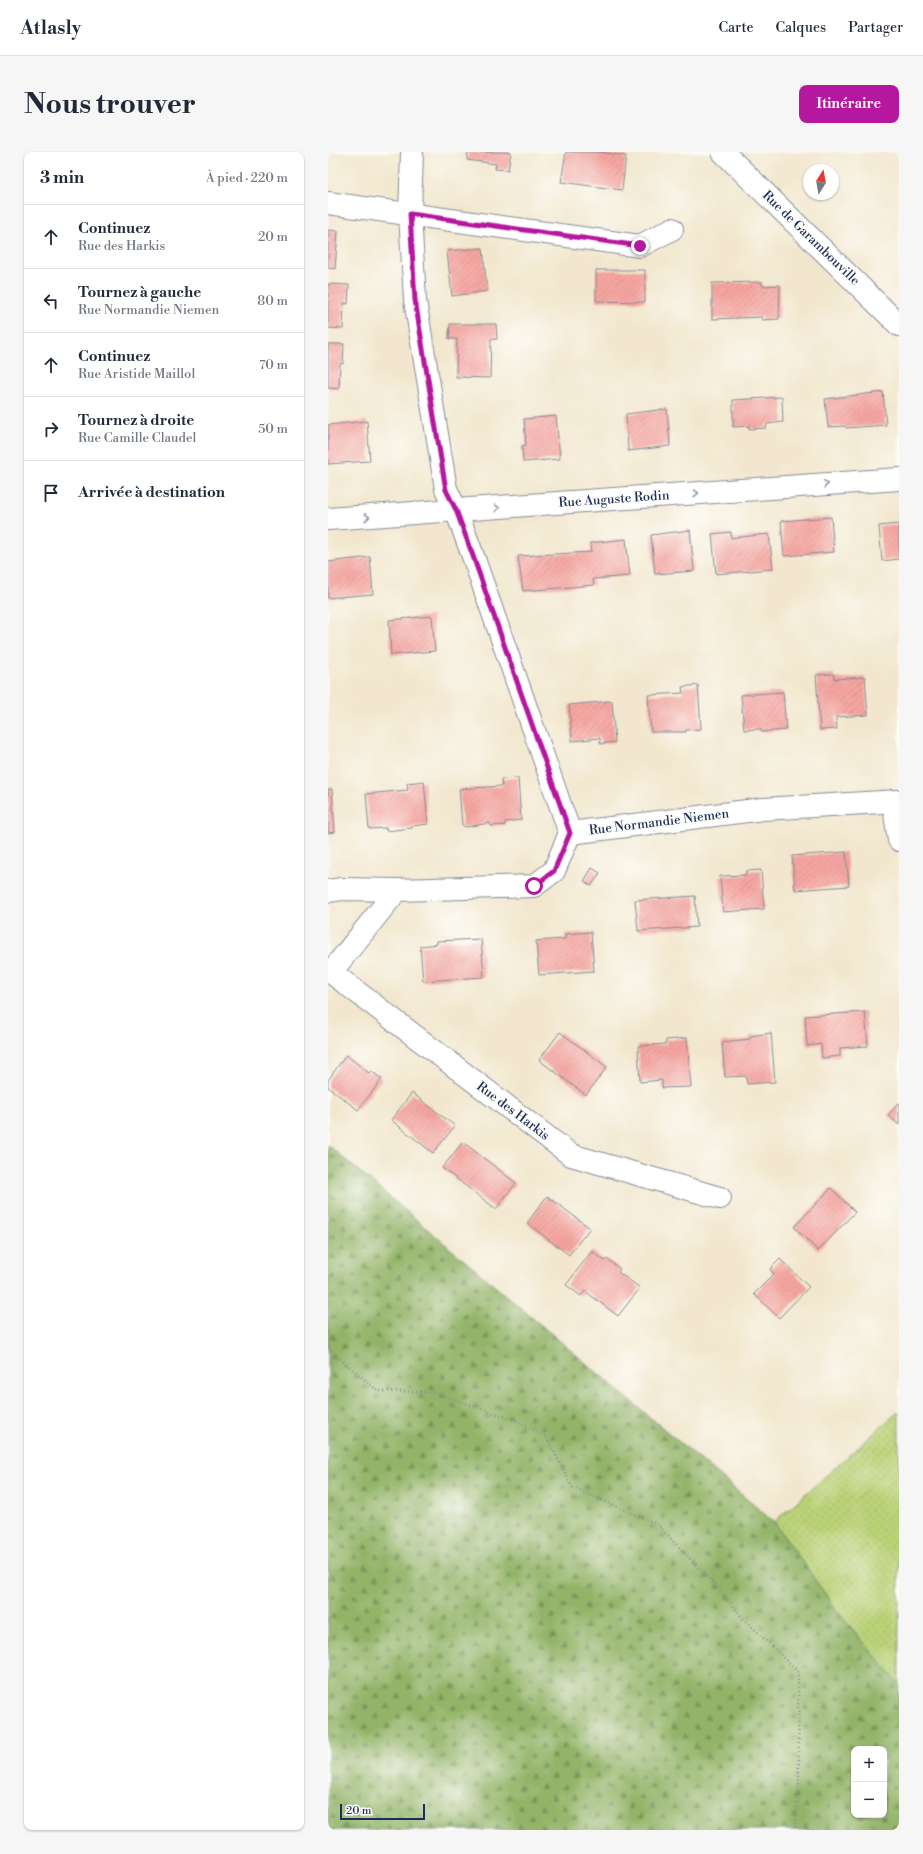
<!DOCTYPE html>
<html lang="fr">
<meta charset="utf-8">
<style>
:root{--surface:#fff;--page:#f6f6f7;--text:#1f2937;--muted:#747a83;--line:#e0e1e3;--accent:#b5179e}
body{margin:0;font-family:"Libre Bodoni",serif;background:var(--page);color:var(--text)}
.controls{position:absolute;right:12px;bottom:12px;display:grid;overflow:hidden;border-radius:8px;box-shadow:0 1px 3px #0004}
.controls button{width:36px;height:36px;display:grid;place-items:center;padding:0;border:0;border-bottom:1px solid var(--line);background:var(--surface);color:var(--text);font:20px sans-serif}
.compass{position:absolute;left:475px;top:12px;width:36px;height:36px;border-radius:50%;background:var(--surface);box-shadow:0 1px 3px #0004;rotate:11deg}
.scale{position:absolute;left:12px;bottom:10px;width:85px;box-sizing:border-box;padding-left:4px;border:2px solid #1b2f5e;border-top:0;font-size:11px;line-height:14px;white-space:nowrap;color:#1b2f5e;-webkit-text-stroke:3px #fdfcf7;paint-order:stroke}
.stop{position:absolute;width:12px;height:12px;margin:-9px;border:3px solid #b5179e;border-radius:50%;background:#fff}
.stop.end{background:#b5179e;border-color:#fff;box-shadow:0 1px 4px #0008}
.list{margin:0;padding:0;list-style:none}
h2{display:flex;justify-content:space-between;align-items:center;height:52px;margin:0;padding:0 16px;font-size:17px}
h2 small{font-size:13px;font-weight:400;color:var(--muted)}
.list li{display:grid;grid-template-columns:26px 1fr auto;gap:12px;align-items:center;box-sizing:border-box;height:64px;padding:0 16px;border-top:1px solid var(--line)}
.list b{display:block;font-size:15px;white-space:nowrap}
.list p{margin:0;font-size:13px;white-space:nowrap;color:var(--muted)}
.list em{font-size:13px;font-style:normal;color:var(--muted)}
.icon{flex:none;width:22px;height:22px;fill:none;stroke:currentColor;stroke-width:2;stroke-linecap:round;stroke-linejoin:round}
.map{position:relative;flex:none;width:571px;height:1678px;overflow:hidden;border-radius:8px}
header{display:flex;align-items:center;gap:24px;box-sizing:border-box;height:56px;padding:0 20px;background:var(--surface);border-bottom:1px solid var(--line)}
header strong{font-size:19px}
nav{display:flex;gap:22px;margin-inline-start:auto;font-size:14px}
.intro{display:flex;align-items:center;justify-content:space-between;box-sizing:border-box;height:96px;padding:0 24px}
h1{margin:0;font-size:28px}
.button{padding:10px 18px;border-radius:8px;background:var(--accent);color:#fff;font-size:14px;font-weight:700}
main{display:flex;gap:24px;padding:0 24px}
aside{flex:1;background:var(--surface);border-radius:8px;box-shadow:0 1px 3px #0004}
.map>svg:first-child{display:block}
.grass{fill:url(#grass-dots);stroke:#6a806a}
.forest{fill:url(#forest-firs);stroke:#577263;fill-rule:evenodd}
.building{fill:url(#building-hatch)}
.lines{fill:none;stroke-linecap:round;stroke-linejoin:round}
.minor-casing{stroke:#868b96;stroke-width:24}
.path{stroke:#868b96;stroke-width:2.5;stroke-dasharray:1 3;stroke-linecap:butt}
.minor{stroke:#fff;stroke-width:22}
.oneway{stroke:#8d97ae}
.route{stroke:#b5179e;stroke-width:5}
.labels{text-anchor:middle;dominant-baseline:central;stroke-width:3;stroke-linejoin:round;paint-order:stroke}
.street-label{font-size:13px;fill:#1b2f5e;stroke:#fdfcf7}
</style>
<header>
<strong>Atlasly</strong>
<nav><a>Carte</a><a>Calques</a><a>Partager</a></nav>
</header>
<div class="intro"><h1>Nous trouver</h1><a class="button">Itinéraire</a></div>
<main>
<aside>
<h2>3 min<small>À pied · 220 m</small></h2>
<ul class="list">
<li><svg class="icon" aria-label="ahead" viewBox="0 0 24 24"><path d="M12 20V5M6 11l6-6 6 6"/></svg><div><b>Continuez</b><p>Rue des Harkis</p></div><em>20 m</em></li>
<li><svg class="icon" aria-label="left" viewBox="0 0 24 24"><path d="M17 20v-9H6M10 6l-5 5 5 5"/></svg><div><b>Tournez à gauche</b><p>Rue Normandie Niemen</p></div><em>80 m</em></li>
<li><svg class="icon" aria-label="ahead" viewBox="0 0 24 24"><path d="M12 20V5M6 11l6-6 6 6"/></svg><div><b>Continuez</b><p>Rue Aristide Maillol</p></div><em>70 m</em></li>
<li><svg class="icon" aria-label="right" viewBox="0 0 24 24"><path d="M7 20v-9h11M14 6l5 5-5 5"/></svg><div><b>Tournez à droite</b><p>Rue Camille Claudel</p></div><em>50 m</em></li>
<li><svg class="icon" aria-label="arrive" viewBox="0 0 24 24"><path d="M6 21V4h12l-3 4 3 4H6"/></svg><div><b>Arrivée à destination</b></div></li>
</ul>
</aside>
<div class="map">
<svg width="571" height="1678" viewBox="0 0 571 1678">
<defs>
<pattern id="grass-dots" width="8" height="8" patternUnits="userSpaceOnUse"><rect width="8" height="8" fill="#bad277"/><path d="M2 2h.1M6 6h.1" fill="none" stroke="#9fb569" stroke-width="1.8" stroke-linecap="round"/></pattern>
<pattern id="forest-firs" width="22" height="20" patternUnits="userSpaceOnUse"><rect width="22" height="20" fill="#93b468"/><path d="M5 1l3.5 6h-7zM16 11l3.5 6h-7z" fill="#779359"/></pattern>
<pattern id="building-hatch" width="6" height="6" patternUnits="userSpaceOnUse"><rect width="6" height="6" fill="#f6a5a0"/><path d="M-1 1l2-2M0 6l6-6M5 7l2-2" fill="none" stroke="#d28e8c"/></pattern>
</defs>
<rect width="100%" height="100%" fill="#fdfcf7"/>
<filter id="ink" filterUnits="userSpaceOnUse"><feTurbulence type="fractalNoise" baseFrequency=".025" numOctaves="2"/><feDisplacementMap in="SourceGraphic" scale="8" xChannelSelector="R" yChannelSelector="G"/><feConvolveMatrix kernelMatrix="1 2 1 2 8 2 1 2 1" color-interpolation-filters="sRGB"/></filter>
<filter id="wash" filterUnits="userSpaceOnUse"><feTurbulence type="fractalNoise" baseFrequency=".012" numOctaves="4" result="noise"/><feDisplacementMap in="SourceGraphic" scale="16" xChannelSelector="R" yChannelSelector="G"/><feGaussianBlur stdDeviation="0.9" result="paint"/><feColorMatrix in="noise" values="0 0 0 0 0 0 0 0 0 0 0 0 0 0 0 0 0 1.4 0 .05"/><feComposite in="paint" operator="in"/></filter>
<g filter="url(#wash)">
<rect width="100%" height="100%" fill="#f2e7ce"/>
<polygon class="grass" points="571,1259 571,1532 509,1459 446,1370"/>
<path class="forest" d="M0,993l446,377 63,89 62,73v146h-571zM526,1597h30v66h-30z"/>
<g id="blocks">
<g class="building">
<polygon points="140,0 183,0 180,18 167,17 168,12 139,8"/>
<polygon points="238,0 271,0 298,4 294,38 233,30"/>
<polygon points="0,78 10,79 7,117 0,116"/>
<polygon points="155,96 159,139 124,144 119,99"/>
<polygon points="268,118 317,118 317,150 268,149"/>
<polygon points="434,130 434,134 452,133 451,167 434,168 434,165 384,167 384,131"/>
<polygon points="0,132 21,133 20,152 16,151 15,177 0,176"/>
<polygon points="122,172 168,172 169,187 163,187 162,226 128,225 129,187 121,187"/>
<polygon points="0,192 16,192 15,212 12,211 11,237 0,236"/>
<polygon points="555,240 558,273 518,276 517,274 500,275 497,247"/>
<polygon points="454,245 455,270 439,272 438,276 421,277 421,274 405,275 405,248"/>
<polygon points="339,257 342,294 300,299 298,262"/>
<polygon points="228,264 232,307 195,310 194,294 198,293 196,267"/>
<polygon points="39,269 42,309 0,312 0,273"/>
<polygon points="503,365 506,400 456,404 453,369"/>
<polygon points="571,372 571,407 554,409 551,374"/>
<polygon points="362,378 366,419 327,422 323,383"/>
<polygon points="403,380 403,386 441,382 445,417 388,422 384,382"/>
<polygon points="298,387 302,424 265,427 266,433 195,439 190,404 263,400 262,391"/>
<polygon points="42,405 45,442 0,446 0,410"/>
<polygon points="104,464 107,499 63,503 61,468"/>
<polygon points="506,522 506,527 537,525 540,563 508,565 509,577 492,578 488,523"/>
<polygon points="370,533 373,577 358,578 358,580 323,580 320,543 355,541 354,535"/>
<polygon points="455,540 458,578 433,580 433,577 416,578 413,543"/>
<polygon points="284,549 287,590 272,592 272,586 244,589 241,553"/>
<polygon points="190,626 193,668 177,670 177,673 163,674 162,671 138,675 134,673 131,637 174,634 173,627"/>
<polygon points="96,629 100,672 84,674 84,676 58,679 58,676 41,677 38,642 80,638 79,631"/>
<polygon points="4,637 7,680 0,681 0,638"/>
<polygon points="518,700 521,734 467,738 464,704"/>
<polygon points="264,716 272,721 263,734 256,729"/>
<polygon points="433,718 436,757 395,760 392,724 418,723 418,719"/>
<polygon points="367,744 369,775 310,779 307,748"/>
<polygon points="263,780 266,819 211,823 208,789 237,787 237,782"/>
<polygon points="153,787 156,825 95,829 92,794 109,792 109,789"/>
<polygon points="537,860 540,894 512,896 512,904 494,906 493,892 479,894 477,864"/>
<polygon points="232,880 279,915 258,943 211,908"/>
<polygon points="443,881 447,930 419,932 418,924 397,925 394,890 422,887 422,884"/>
<polygon points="359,886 363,935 334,936 334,928 312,930 310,894 338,892 338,888"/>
<polygon points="18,903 41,921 43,919 54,927 30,958 0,935 0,928"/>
<polygon points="84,941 127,974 105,1001 63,968"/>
<polygon points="571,951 571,973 560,963"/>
<polygon points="135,990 188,1031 168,1057 114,1016"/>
<polygon points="503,1036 527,1060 490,1099 466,1075"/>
<polygon points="219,1044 262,1076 241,1103 199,1071"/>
<polygon points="264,1099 277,1109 279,1107 292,1117 290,1120 312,1136 290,1164 257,1139 253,1144 238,1133"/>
<polygon points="452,1107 481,1135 451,1166 426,1142 446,1122 442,1117"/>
</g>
</g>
</g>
<g filter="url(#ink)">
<use href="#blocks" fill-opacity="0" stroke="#868b96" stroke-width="1"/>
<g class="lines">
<defs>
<g id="minor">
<polyline points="84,0 82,62 87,148 118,337 128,358 145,404 242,681"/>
<polyline points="395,0 571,173"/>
<polyline points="0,51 312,94 344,77"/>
<polyline points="0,367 571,327"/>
<polyline points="565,649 571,688"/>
<polyline points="242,681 435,657 571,649"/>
<polyline points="0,739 14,737 69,738 206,734 226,719 242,681"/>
<polyline points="0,818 243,1003 392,1046"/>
<polyline points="3,820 69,738"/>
</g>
</defs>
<use href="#minor" class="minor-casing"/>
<polyline class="path" points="0,1196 50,1239 105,1240 189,1269 218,1284 244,1335 329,1372 392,1438 413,1464 470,1520 471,1636 467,1678"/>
<use href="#minor" class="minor"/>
</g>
<defs><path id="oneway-chevron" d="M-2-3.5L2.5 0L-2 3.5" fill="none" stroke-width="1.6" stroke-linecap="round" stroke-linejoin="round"/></defs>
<g class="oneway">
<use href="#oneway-chevron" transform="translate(498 332) rotate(-4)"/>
<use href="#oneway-chevron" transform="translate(368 341) rotate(-4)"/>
<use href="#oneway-chevron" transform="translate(169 356) rotate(-4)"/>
<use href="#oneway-chevron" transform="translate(39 365) rotate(-4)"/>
</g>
</g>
<g class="lines" filter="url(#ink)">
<polyline class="route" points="206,734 226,719 242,681 145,404 128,358 118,338 87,148 82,62 312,94"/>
</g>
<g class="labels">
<g class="street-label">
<text transform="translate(483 86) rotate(44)">Rue de Garambouville</text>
<text transform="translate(286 347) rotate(-4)">Rue Auguste Rodin</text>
<text transform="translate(331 670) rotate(-7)">Rue Normandie Niemen</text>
<text transform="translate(185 959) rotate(37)">Rue des Harkis</text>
</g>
</g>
</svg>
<div class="controls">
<button>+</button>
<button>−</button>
</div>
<svg class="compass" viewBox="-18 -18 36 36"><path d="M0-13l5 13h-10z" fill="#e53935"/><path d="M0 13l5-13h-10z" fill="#747a83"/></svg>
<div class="scale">20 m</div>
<div class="stop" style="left:206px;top:734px"></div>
<div class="stop end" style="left:312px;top:94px"></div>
</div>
</main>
